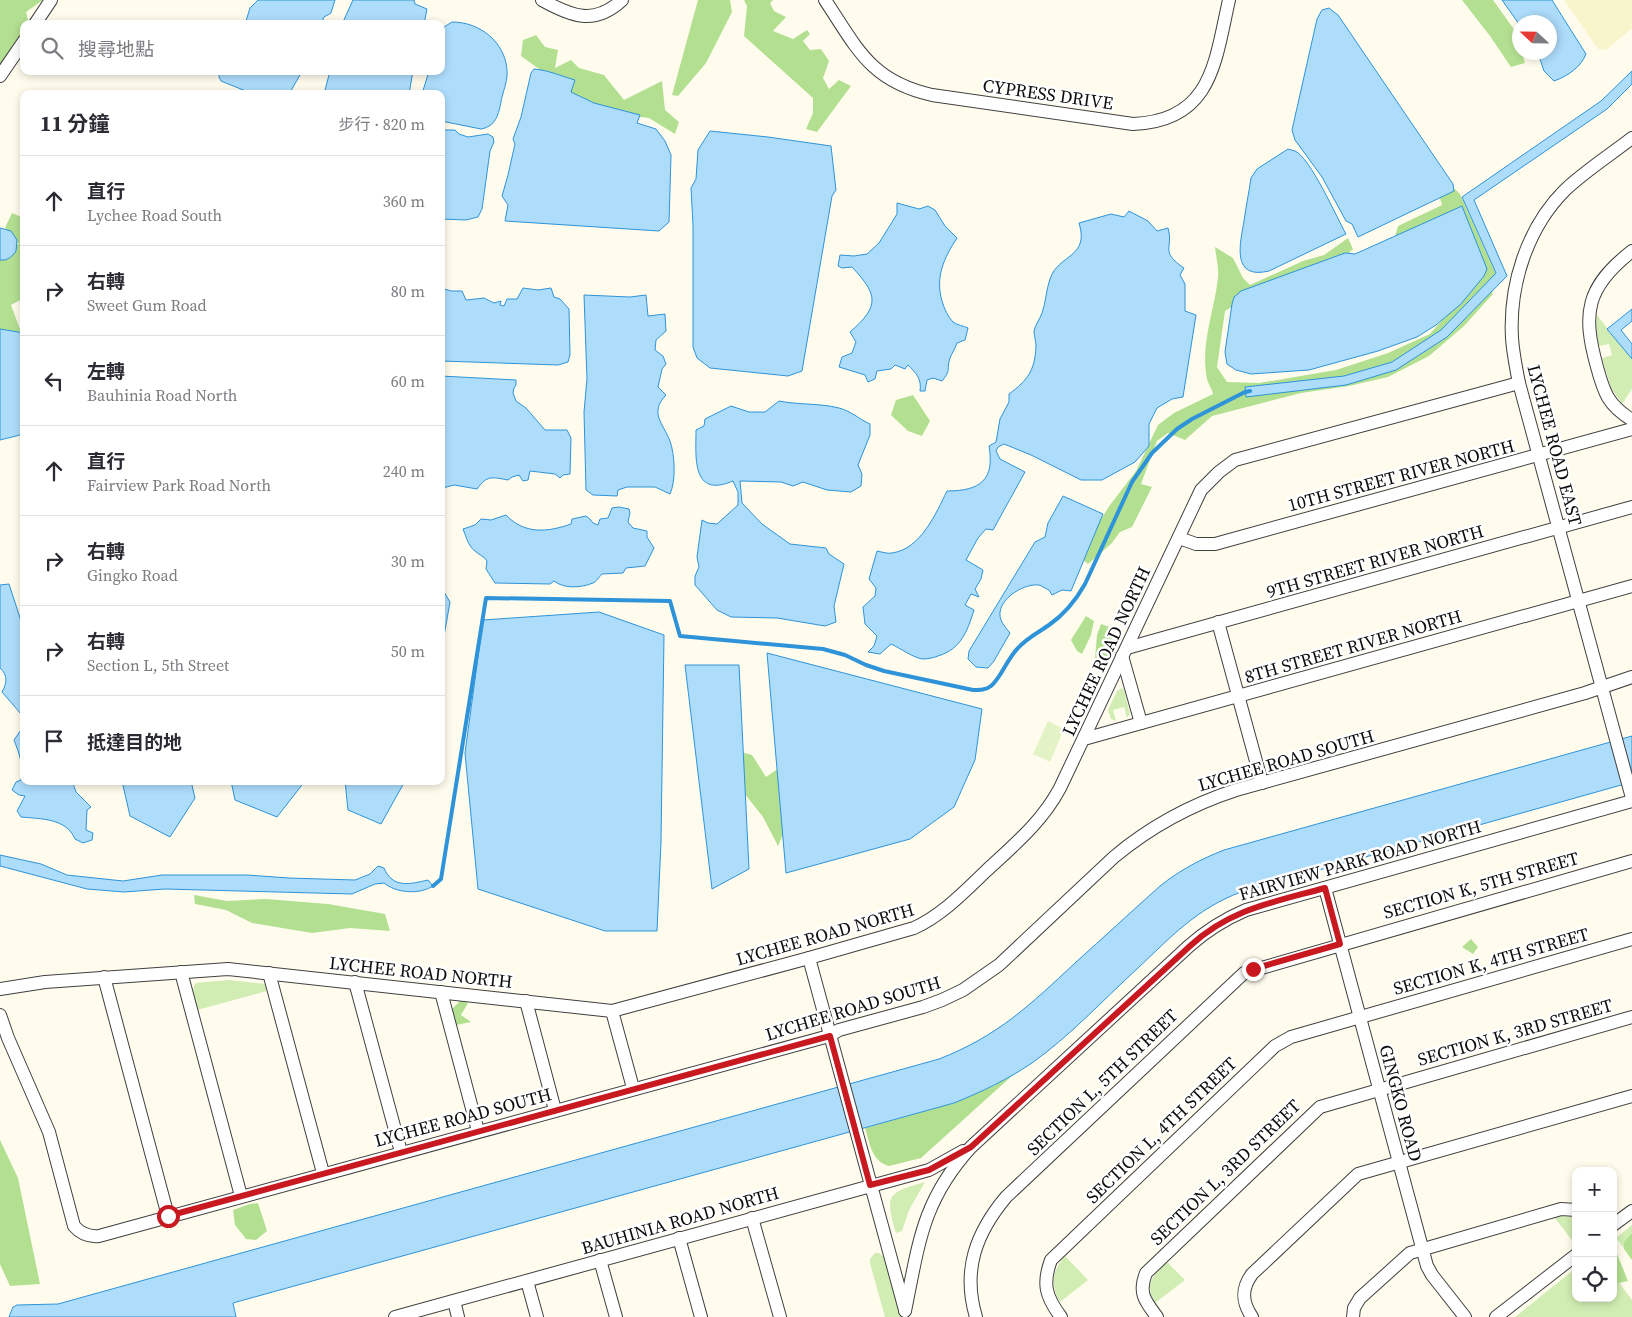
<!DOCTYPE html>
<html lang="zh-TW">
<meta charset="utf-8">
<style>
:root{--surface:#fff;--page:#f7f7f7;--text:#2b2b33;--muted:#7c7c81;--line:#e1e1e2}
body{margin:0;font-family:"Source Serif 4","Noto Sans TC",serif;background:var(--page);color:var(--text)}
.controls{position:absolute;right:15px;bottom:15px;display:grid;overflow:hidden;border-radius:10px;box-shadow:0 2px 8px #0003}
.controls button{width:45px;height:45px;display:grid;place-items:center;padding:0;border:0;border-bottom:1px solid var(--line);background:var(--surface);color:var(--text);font:25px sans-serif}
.compass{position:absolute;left:1512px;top:15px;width:45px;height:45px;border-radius:50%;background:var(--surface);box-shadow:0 2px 8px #0003;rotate:292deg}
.stop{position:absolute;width:15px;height:15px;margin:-11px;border:4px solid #c91920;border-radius:50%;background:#fff}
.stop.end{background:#c91920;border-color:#fff;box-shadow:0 1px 5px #0008}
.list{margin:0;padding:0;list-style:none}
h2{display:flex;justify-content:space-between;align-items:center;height:65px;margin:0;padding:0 20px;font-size:21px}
h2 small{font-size:16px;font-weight:400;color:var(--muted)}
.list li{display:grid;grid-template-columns:32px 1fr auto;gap:15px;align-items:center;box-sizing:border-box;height:90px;padding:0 20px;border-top:1px solid var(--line)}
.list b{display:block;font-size:19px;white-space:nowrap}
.list p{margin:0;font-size:16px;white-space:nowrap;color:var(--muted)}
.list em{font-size:16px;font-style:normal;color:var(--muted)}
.icon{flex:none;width:28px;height:28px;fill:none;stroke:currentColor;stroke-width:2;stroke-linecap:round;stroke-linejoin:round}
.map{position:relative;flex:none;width:1632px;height:1317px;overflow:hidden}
.search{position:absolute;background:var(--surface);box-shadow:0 2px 8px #0003;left:20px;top:20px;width:425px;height:55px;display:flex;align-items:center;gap:12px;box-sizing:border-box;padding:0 18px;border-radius:10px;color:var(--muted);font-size:19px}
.panel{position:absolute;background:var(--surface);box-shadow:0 2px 8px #0003;left:20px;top:90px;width:425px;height:695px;border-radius:10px}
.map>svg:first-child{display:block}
.farmland{fill:#f8f4cb}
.green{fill:#d1edb3}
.forest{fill:#b3df91}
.pitch{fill:#e3f3c6}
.water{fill:#adddfb;stroke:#2e93d8}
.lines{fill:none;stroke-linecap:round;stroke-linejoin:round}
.stream{stroke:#2e93d8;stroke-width:4}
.street-casing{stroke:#404040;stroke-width:14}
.street{stroke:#fff;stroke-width:12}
.route{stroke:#c91920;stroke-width:6}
.labels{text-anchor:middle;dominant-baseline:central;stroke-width:5;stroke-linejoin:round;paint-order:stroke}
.street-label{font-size:18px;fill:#0d0d0d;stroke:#fff}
</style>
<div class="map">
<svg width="1632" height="1317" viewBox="0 0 1632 1317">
<rect width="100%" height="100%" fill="#fffced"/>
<polygon class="farmland" points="1564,0 1632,0 1632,28 1606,50 1598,49"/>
<g class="green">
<polygon points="1597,315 1632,359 1632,389 1622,404 1611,388 1602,358 1612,355 1609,344 1599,346 1596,327"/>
<polygon points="1122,688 1124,690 1130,714 1127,718 1124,707 1113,710 1116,721 1111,719 1108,710 1117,691"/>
<path d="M228,980l37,4 2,7 -70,19c-2,-9 -7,-20 -1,-27z"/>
<path d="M925,1182l-16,28 -7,21 -6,2c-11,-39 -9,-40 29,-51z"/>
<polygon points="1562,1216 1576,1218 1574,1243 1555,1218"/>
<polygon points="1632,1225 1632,1259 1616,1238"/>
<polygon points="875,1253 879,1253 885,1258 901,1317 885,1317 870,1263 870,1259"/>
<path d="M1065,1256l23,24 -28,22c-10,-17 -8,-31 5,-46z"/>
<path d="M1167,1262l18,18 -30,23c-11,-19 -2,-28 12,-41z"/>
<polygon points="1576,1268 1576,1298 1613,1298 1613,1274 1632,1300 1632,1317 1515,1317"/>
</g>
<g class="forest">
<polygon points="0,0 43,0 26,12 29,24 24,24 24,33 10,52 0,72"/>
<polygon points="698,0 730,0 732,12 706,63 678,96 672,95"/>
<polygon points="744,0 773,0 770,3 774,11 786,17 773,31 793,39 807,30 810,34 803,41 810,50 821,49 829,61 823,78 829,89 839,80 851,86 817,132 806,129 813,113 813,98 744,36 747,6"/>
<polygon points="1462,0 1493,0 1518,35 1520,52 1522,53 1525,63 1511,67 1490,36"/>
<polygon points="536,35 545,47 558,50 555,68 571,60 579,68 604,75 624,100 662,81 665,110 679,122 675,134 649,118 608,113 589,107 560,84 521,56 523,40"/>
<path d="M1442,177l18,17 36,80 -4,21 -28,31 -35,30 -41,21 -39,9 -48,7 -89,23 -27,24 -17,-7 -11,8 -16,43 11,3 -20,40 -12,5 -9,12 -23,20 -10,-8 32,-51 26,-34 22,-46 16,-12 39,-19c-1,-6 -5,-10 -6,-15 -7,-34 7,-67 11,-101 1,-10 -2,-21 -3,-31l18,11 10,20 7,7 53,-24 21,-6 24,-17 5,11 -15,14 -96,38 -17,10 -8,56 10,15 32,1 77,-13 52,-17 42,-19 38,-44 -76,-43 6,-21 44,-21 -6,-20z"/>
<polygon points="12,213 24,218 24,298 11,305 24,340 0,341 0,250 19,244 5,228"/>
<polygon points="913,395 930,421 922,436 908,431 891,415 896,400"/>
<polygon points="1086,616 1094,621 1091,635 1082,654 1077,651 1071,640"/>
<polygon points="1101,624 1115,629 1117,647 1102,668 1095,659 1097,635"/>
<polygon points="719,746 752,755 766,777 789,761 798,800 778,846 763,817 726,770"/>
<polygon points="194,895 227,901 266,899 328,904 385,914 390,931 350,928 312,933 252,923 226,910 195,904"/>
<polygon points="1471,939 1478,947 1473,954 1462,947"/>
<polygon points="461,1000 468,1003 461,1015 471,1022 451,1026 447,1014"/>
<path d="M1014,1074l-93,84 -32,8c-18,-5 -19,-23 -24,-38l89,-25 41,-18z"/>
<polygon points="0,1140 18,1178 40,1284 10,1286 0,1264"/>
<polygon points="258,1203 267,1231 256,1240 246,1239 235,1225 233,1210 250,1204"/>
<polygon points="1632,1233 1632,1260 1624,1249 1624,1242"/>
<polygon points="1613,1244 1628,1281 1619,1283 1613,1280"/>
</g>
<polygon class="pitch" points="1048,721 1064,729 1050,762 1033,754"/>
<g class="water">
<polygon points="258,0 335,0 331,13 324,17 321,24 245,24 250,8"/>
<polygon points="353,0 414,0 415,4 427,9 424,24 342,24"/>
<path d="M1502,0h50l34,54c-5,13 -18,22 -32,27l-10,-10 -6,-18 12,-1v-30h-30l-1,2z"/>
<polygon points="1329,8 1338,15 1453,184 1454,191 1358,237 1352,224 1346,221 1322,177 1295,140 1292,130 1317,19 1322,10"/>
<path d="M452,22c28,0 53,20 55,48 1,9 -3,19 -5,27 -3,14 -4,29 -21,32l-40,-8v-27h-19l7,-23h12v-37l3,-7z"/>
<path d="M534,69c14,1 27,7 41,11l-4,12 23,11 46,12 -3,8 19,6 9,12 6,14 -2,67 -10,9 -154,-10 3,-16 -6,-9 6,-21 7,-31 -2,-5 8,-22 10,-44z"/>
<polygon points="219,71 299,71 300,75 289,94 253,94 221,81 219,77"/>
<polygon points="330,71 413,71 409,94 324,94"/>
<polygon points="1632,71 1632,84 1607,109 1474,200 1507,276 1447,337 1396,370 1346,385 1246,397 1245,387 1344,376 1392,362 1441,330 1496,273 1462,197 1601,101"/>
<polygon points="441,126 444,130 455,130 459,134 468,137 488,134 493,137 494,142 490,151 482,209 478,217 466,220 441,219"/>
<polygon points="710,131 768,137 831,146 836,190 832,196 802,371 788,376 710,368 697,358 693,347 693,225 691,188 696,179 698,150"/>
<path d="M1288,149c2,1 5,1 7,2 15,6 42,67 51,83l-77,37c-38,9 -29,-27 -25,-50 2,-15 5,-29 7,-43l6,-9z"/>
<path d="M897,203l22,6 9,-3 7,4 10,16 12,12c-13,20 -22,39 -15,63 2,7 6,16 11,21 4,3 11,4 15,6l-3,12 -8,3c-2,6 -5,10 -7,15 -4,12 2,11 -8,23l-9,-3 -6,2 -2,11h-5c2,-12 -4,-18 -12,-26l-3,4 -10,-4 -4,4 -14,2 -2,8 -7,3 -3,-7 -26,-8 3,-10 10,-4 4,-11 -6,-10c30,-26 28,-37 2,-65l-10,1 -4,-2 2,-11 14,1 13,-2 12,-11 18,-29z"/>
<polygon points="1462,206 1487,269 1484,276 1461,304 1436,325 1417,337 1378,351 1309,370 1251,374 1236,370 1227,364 1225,352 1232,304 1234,297 1241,291 1345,253 1355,254"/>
<path d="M1129,211l19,10 9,10 11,-3c6,21 -9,23 16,40l-4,7 5,9v27l11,4 -13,82 -11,2 -15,9 -8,16v22l-14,16 -33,18h-21l-50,-25 -27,-11 -6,3 -2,4 4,8 25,13 -32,58 -7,-1 -8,9 -12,22 17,10 -2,9 -6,10 4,8 -8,-3 -6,11 9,5c-7,22 -13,39 -36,46 -5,2 -11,3 -16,3 -10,-2 -22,-11 -31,-15l-11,10 -12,-2 6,-6 3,-10 -12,-12 -2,-17 12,-11 1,-8 -7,-9 8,-28c5,1 11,3 15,2 29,-4 44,-40 55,-62 33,0 48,-11 42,-45l7,-4 4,-23 9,-17v-8c19,-14 26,-24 27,-48 0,-5 -2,-10 -2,-15 1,-6 6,-12 8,-18 4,-11 4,-23 8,-34 8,-25 40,-21 29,-56l32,-9 13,3z"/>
<path d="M0,228l11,3 6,9 -1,11c-4,6 -9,10 -16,9z"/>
<polygon points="441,288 451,291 462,291 466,300 484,298 494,303 501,301 500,305 504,306 507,299 517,299 523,288 538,290 551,288 554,297 560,299 569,309 570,355 568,362 558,365 441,361"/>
<path d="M584,295l46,2 16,-2 2,21 17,-2 1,17 -10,9 -1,10 8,6 3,8 -4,5 -4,18 8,8c-17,18 -3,28 4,46 5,14 6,40 0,53l-15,-7h-28l-9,3 -1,6 -24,-1 -7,-5 -2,-78 3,-33z"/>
<polygon points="1632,309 1632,321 1621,330 1632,344 1632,359 1607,329"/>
<polygon points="0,329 24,333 24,434 0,440"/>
<path d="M441,376l75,4v5l-2,3 -1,5 3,8 10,7 19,22h22l4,8 -1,36 -7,1 -3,3 -5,-4 -25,-3 -2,9 -5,1 -4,-6 -7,2 -4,3c-16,-3 -21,-5 -31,9l-23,-4 -11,3 -2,-4z"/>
<path d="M779,401c19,4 41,2 60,7 12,3 20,11 31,16v11l-12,30 4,9 -1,12 -10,6 -24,-2 -24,-8 -10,4 -12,-4 -41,-1 2,22 20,21 28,20 36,4 3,6 15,10 -10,42 2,16 -11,4 -48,-8 -46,-1 -14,-7 -22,-25v-9l4,-9 -2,-10 5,-37 6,3 9,1 21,-19v-13l-5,-11c-42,18 -37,-25 -37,-51l8,-4 1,-7 26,-13 18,6h16z"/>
<path d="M1063,496l40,18 -32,77 -9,-1 -10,5 -3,-5c-3,-1 -7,-4 -10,-5 -17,-2 -45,17 -38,35 2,5 6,9 9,13l-16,28 -6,7 -12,-1 -8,-8 1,-8 66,-109 10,-5 3,-14z"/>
<path d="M619,507l10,2 1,4 -2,9 5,6 14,3v6l7,11 -9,18 -19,2 -3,5 -21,1c-3,3 -6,8 -9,9 -12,5 -29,6 -39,-2l-4,3 -55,-1 -9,-14 1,-8c-3,-5 -8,-6 -12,-10 -7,-5 -9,-15 -12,-22l12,-4 6,-6 10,1 15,-5c19,20 42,17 65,9l1,-5 14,-3 4,3 3,4 5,2 2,-6 8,-1 4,-10z"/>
<path d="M9,584l15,46v151h48l4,11 15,15 -4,3 -1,20 7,3 -1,7 -9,3 -8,-4c-9,-21 -34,-20 -54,-22l-4,-6 8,-15 -6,-1 -7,-5 4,-8 5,-2c3,-14 -2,-27 -7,-40l9,-13 -2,-13 -19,-22c5,-9 6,-17 -2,-24v-83z"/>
<polygon points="441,587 450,602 441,653"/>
<polygon points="599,612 664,635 661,842 657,931 605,931 478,889 465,753 483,620"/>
<polygon points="767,653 982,709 975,760 954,807 910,839 786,873"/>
<polygon points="685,665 739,665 749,869 712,889"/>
<path d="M1632,736v46l-391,110c-45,17 -70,45 -104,77 -34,31 -67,67 -105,94 -25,17 -51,29 -78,40l-721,200 3,14h-227l4,-10 4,-2 41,-1 881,-245c59,-23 91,-54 136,-96 29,-26 57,-52 85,-77 20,-16 41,-27 64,-36z"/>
<polygon points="122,781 191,781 195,798 170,837 130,816"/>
<polygon points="231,781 305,781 277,817 235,800"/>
<polygon points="345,781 405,781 381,824 348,810"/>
<path d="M0,855l41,9 26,11 56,6 39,-6h85l42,3 66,2 15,-6 8,-8 6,2c9,21 26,16 44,12l5,6c-14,9 -37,7 -49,-3l-9,1 -23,10 -187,-5 -41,3 -37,-3 -87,-23z"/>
</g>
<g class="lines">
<path class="stream" d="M433,886l8,-7 45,-281 184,3 10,35 143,13 22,6 21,10 18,6 89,19c7,0 13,0 18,-4 10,-8 16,-27 27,-38 9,-10 21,-16 31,-23 16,-11 27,-25 36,-41l47,-102 20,-29 25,-24 15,-10 53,-27 5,-1"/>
<defs>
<g id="street">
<path d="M542,0c29,16 52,26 80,0"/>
<path d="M825,0c32,48 45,81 107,95l201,29c79,-3 82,-62 96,-124"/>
<polyline points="35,24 51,0"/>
<polyline points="0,76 24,41"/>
<path d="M1632,138c-22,17 -47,33 -67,52 -38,38 -56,95 -53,148 1,15 4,30 7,45l113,415"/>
<path d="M1632,251c-46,36 -50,62 -35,116 7,26 11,38 35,53"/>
<polyline points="1179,538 1196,544 1215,544 1632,429"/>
<polyline points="1218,622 1262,783"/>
<polyline points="1127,648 1632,507"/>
<polyline points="1122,656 1141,723"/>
<polyline points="1084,739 1632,586"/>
<polyline points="1325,888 1427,1266 1432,1275 1465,1317"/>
<polyline points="809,958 905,1310"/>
<polyline points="181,972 241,1196"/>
<polyline points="269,973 323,1173"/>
<polyline points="104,977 168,1216"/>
<polyline points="355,982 401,1152"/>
<path d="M0,989l45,-7 183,-13 384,42 197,-53 105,-30c28,-13 49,-35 72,-57 28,-26 56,-49 74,-83l141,-298 18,-18 16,-12 284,-77"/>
<polyline points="441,992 478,1131"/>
<polyline points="526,1001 555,1110"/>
<polyline points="612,1011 633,1088"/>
<path d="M0,1015l8,23 41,94 25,94c7,8 15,11 25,10l730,-200 10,-6 84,-23 19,-7 21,-10 36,-25 115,-108c37,-31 76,-52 122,-67l349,-97 47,-16"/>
<polyline points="752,1218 780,1317"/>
<polyline points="1613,1225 1632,1211"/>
<polyline points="679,1238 701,1317"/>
<polyline points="600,1260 616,1317"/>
<polyline points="527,1281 537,1317"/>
<polyline points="454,1301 458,1317"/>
<path d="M905,1311c14,-68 17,-110 66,-164l218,-201c18,-16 36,-27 57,-36l386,-109"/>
<polyline points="395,1317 929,1170 963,1151"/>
<path d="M976,1317c-14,-47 0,-84 30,-120l238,-224 388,-112"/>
<path d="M1061,1317c-15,-20 -19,-33 -10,-57l224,-214 16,-9 341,-98"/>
<path d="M1157,1317c-12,-16 -19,-24 -11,-44l174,-166 312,-90"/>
<path d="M1252,1317c-10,-15 -11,-28 0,-43l106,-100 274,-78"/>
<polyline points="1353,1317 1354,1308 1360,1298 1410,1253 1561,1209 1576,1210"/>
<polyline points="1496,1317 1576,1255"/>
</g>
</defs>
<use href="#street" class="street-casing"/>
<use href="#street" class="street"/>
</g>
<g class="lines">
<path class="route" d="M168,1216l662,-180 40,149 59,-15 42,-23 219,-201c40,-37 84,-44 135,-58l15,56 -87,25"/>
</g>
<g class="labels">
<g class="street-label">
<text transform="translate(1048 94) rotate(8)">CYPRESS DRIVE</text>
<text transform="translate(1555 445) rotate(75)">LYCHEE ROAD EAST</text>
<text transform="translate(1401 475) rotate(-15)">10TH STREET RIVER NORTH</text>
<text transform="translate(1375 561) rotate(-16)">9TH STREET RIVER NORTH</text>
<text transform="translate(1353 646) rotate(-16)">8TH STREET RIVER NORTH</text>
<text transform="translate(1106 651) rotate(-65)">LYCHEE ROAD NORTH</text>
<text transform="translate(1286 760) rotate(-16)">LYCHEE ROAD SOUTH</text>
<text transform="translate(1360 860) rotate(-16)">FAIRVIEW PARK ROAD NORTH</text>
<text transform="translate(1481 885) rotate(-16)">SECTION K, 5TH STREET</text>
<text transform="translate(825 934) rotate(-16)">LYCHEE ROAD NORTH</text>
<text transform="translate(1491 961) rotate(-16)">SECTION K, 4TH STREET</text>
<text transform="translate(421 972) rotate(6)">LYCHEE ROAD NORTH</text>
<text transform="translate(853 1008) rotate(-17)">LYCHEE ROAD SOUTH</text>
<text transform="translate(1515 1032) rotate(-16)">SECTION K, 3RD STREET</text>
<text transform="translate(1102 1082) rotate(-44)">SECTION L, 5TH STREET</text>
<text transform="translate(1401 1103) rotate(75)">GINGKO ROAD</text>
<text transform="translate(463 1117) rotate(-15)">LYCHEE ROAD SOUTH</text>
<text transform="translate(1161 1130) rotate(-44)">SECTION L, 4TH STREET</text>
<text transform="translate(1225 1172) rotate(-44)">SECTION L, 3RD STREET</text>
<text transform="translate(680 1220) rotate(-16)">BAUHINIA ROAD NORTH</text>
</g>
</g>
</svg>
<div class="controls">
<button>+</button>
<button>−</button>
<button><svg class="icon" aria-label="locate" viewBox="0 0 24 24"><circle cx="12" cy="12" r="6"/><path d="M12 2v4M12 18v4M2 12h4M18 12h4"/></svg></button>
</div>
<svg class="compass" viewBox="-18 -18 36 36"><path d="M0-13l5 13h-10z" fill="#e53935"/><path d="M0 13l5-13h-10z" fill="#7c7c81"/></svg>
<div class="stop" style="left:168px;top:1216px"></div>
<div class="stop end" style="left:1253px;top:969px"></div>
<div class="search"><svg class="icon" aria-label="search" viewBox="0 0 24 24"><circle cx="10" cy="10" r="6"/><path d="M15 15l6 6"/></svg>搜尋地點</div>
<section class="panel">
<h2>11 分鐘<small>步行 · 820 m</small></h2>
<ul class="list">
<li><svg class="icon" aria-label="ahead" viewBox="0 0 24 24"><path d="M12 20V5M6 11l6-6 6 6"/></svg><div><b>直行</b><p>Lychee Road South</p></div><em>360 m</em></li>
<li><svg class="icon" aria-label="right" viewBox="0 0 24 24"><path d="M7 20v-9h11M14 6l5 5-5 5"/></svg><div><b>右轉</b><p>Sweet Gum Road</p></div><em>80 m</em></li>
<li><svg class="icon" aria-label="left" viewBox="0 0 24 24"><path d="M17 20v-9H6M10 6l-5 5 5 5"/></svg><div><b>左轉</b><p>Bauhinia Road North</p></div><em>60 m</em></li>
<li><svg class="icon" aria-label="ahead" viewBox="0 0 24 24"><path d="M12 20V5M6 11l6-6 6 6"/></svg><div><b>直行</b><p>Fairview Park Road North</p></div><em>240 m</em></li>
<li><svg class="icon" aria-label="right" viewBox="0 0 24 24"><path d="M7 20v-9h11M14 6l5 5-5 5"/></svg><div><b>右轉</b><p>Gingko Road</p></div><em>30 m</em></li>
<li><svg class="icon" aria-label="right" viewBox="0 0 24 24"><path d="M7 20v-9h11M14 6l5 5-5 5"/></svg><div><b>右轉</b><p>Section L, 5th Street</p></div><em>50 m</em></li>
<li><svg class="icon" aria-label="arrive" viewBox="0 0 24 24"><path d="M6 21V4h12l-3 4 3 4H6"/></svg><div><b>抵達目的地</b></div></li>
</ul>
</section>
</div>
